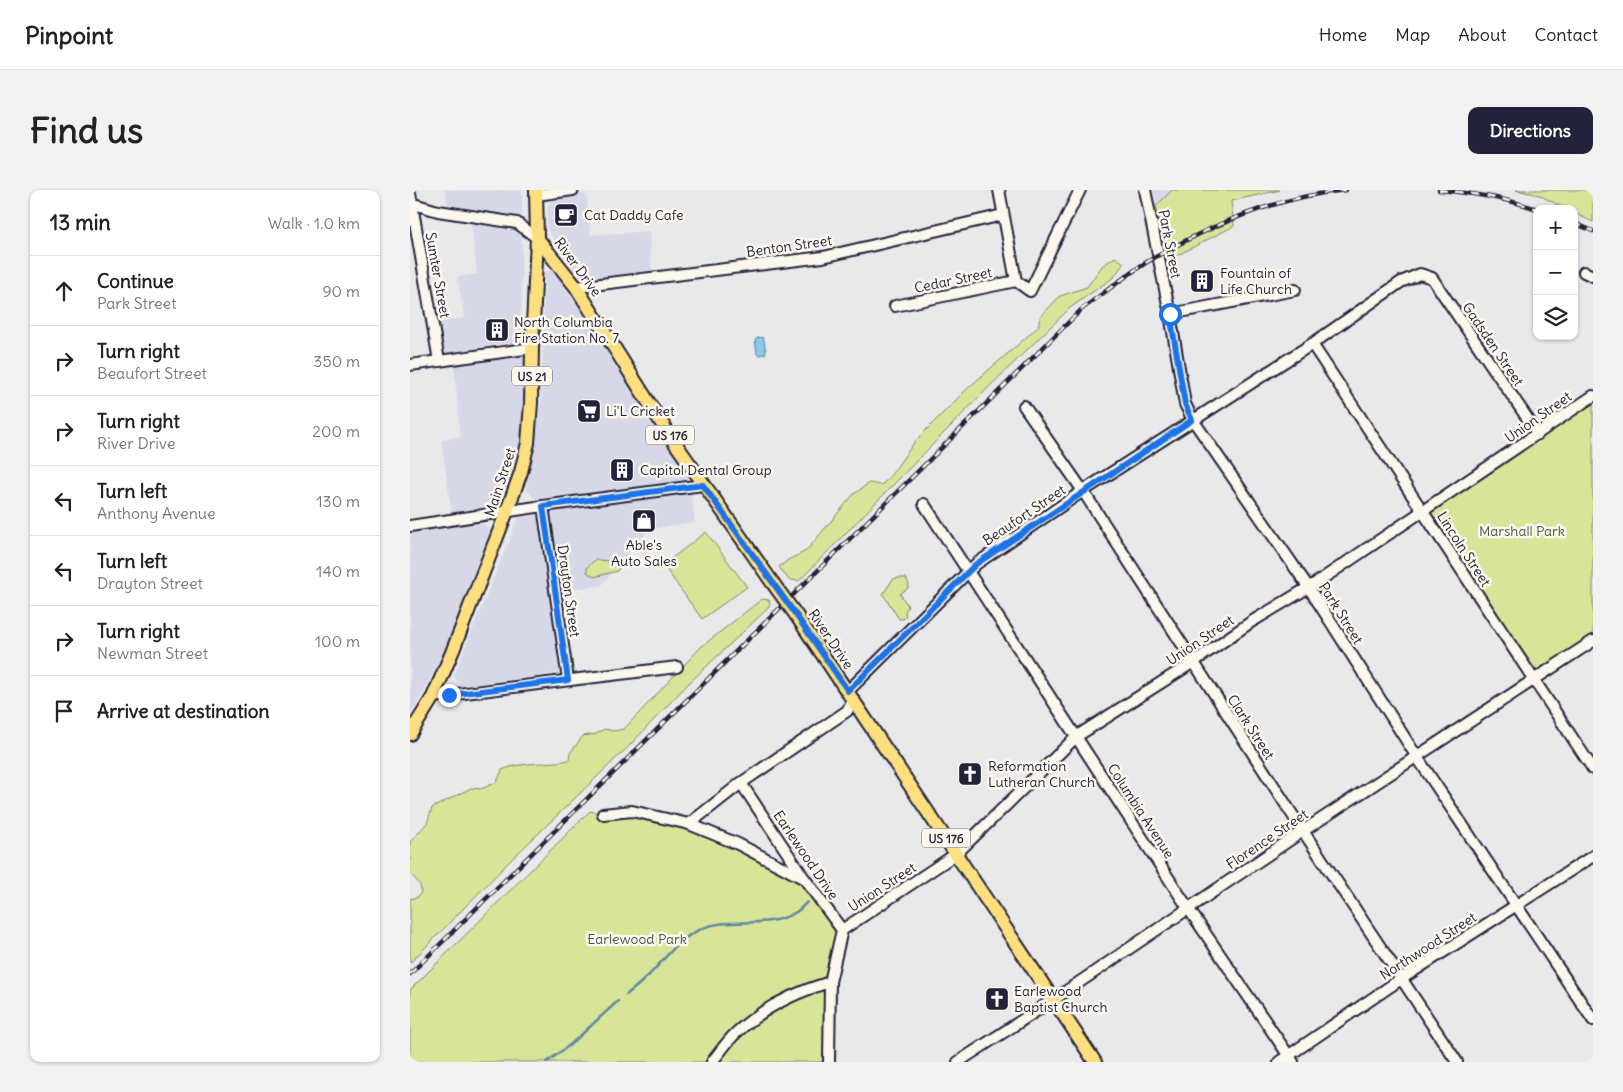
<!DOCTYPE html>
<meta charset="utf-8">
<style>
:root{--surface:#fff;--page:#f2f2f2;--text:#222;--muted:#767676;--line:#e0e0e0;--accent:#22223b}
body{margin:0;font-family:Delius,sans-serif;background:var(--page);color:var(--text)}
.controls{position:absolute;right:15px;top:15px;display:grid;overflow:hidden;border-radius:10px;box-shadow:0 1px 4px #0004}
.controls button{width:45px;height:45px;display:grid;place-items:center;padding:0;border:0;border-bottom:1px solid var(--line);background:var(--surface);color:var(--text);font:25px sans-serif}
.stop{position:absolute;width:15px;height:15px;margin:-11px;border:4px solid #1a73e8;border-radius:50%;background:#fff}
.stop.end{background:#1a73e8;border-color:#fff;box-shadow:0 1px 5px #0008}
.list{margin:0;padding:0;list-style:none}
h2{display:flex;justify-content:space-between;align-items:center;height:65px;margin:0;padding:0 20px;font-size:21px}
h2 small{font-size:16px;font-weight:400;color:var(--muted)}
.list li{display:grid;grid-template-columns:32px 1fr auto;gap:15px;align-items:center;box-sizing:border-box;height:70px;padding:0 20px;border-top:1px solid var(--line)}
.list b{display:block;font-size:19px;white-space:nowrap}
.list p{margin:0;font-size:16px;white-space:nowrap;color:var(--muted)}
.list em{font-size:16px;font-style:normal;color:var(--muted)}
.icon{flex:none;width:28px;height:28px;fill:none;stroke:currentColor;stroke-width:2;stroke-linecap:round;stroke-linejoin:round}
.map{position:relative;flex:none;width:1183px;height:872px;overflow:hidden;border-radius:10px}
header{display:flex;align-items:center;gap:30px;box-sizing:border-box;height:70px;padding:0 25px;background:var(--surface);border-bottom:1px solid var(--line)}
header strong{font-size:24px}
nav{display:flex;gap:28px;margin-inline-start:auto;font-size:18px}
.intro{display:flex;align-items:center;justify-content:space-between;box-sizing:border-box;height:120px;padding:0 30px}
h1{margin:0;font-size:35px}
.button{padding:12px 22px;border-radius:10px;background:var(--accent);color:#fff;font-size:18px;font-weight:700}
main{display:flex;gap:30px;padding:0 30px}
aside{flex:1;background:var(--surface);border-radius:10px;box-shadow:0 1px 4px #0004}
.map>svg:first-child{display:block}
.built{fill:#d6d8e7}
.green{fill:#d8e598;stroke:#7d846a}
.water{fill:#87cbe8;stroke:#5f87a3}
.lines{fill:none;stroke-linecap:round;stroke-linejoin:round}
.stream{stroke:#5f87a3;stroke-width:2.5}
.minor-casing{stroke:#22223b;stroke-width:14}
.major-casing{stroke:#22223b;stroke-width:16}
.minor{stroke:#fbf7ec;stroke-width:10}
.major{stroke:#fddf80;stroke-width:12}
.rail-casing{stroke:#22223b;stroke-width:4.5}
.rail{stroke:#fbf7ec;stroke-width:2.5;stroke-dasharray:8;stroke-linecap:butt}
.major-bridge-casing{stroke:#22223b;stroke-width:16;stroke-linecap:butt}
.major-bridge{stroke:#fddf80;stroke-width:12}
.route{stroke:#1a73e8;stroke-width:6}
.labels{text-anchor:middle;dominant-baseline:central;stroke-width:5;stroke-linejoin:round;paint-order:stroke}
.shield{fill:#fbf7ec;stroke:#636270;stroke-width:1}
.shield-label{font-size:12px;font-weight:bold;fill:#22223b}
.poi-label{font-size:14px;fill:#22223b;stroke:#fbf7ec;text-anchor:start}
.street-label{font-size:14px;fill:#22223b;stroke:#fbf7ec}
.park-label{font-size:14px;fill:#505352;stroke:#fbf7ec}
</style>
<header>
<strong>Pinpoint</strong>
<nav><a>Home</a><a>Map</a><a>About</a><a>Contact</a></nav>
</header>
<div class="intro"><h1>Find us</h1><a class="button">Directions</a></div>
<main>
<aside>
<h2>13 min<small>Walk · 1.0 km</small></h2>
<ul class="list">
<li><svg class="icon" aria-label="ahead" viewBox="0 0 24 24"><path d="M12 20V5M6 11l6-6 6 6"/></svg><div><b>Continue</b><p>Park Street</p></div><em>90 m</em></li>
<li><svg class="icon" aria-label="right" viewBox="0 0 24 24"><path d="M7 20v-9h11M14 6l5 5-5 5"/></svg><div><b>Turn right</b><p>Beaufort Street</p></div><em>350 m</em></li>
<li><svg class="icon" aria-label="right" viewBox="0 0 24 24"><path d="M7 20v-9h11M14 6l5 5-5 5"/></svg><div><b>Turn right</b><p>River Drive</p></div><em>200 m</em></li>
<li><svg class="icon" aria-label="left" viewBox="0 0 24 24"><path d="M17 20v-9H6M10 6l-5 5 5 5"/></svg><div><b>Turn left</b><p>Anthony Avenue</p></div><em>130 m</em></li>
<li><svg class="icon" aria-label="left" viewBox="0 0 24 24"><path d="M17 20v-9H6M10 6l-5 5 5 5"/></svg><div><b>Turn left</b><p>Drayton Street</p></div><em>140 m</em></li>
<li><svg class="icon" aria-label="right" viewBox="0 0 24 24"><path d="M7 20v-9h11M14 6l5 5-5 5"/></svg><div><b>Turn right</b><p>Newman Street</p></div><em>100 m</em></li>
<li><svg class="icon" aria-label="arrive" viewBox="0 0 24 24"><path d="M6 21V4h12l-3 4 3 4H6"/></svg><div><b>Arrive at destination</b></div></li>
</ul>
</aside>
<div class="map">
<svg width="1183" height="872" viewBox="0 0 1183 872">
<rect width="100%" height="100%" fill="#eae9ea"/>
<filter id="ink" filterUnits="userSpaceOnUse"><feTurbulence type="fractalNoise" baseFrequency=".02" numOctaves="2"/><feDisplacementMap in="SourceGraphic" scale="10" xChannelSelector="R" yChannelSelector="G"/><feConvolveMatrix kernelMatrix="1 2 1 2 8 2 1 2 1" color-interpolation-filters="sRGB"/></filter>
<g filter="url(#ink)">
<g class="built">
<polygon points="35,0 112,0 112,27 38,16"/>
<polygon points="743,0 762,0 746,16"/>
<polygon points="176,3 181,45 239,41 242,83 172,91 137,39 138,14 144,8"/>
<polygon points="61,30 112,40 111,151 33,163 27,131 55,128 47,87 67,84"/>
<polygon points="144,80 280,289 127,311 116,299 131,211 135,82"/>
<polygon points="114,165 113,245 91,315 42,324 31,250 50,247 44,174"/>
<polygon points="281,302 285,332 239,339 191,396 151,400 141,319"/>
<polygon points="129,324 150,483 50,497 44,485 108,328"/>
<polygon points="73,333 80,340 41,446 13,504 0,524 0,340"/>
</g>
<g class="green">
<polygon points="762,0 870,0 821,11 824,36 758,70 746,16"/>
<polygon points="1106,0 1183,0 1183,32 1164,23 1164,19 1156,19 1129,5"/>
<polygon points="705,67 714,73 704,87 660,118 578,198 389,391 379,390 369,377 378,370 396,361 444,304 459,293 471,295 478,289 506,250 557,199 628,137 630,127 650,106 677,97 692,76"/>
<polygon points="1183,206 1183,451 1124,489 1013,322"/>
<polygon points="296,342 337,397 292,429 253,375"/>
<polygon points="185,370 202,371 210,376 207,381 184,387 177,382 177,377"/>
<polygon points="488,388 496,388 499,395 498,398 490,404 498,416 495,422 496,426 493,429 489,429 473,404 483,389"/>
<path d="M352,409l7,1 1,5 -7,8 -75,71 -59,62 -115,111 -104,106v-64l8,-2 3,-5 -1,-7 -10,-12v-31l17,-19 5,-15 39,-20 10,1 16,-7 5,-12c21,-9 45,-5 67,-10l1,-7 13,-17 13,-2 8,-5 9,2 11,-2 77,-82z"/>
<polygon points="180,621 193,624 222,621 279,634 394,688 432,740 420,792 419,872 0,872 0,800"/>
</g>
<polygon class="water" points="352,147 354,150 356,162 355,164 349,165 347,164 345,150 347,148"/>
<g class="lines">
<g class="stream">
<path d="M216,805c8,-6 16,-13 23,-20 17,-17 29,-36 52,-46 29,-13 67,1 95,-17 4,-2 8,-7 11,-10"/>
<polyline points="137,872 161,854 208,811"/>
</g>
<defs>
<g id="minor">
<polyline points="589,0 606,91 620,101 670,0"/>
<polyline points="735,0 760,124 775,214 783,230 899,398 1007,567 1183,830"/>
<polyline points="0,3 29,171"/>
<polyline points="126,5 163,0"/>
<polyline points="0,13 28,21 107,33 127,48"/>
<polyline points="1174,82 1183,86"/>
<polyline points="166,97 413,67 593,25"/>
<polyline points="485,116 606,91"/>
<polyline points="760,124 885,100"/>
<polyline points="902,154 1183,579"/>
<polyline points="0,175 122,158"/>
<polyline points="614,216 673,301 893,641 1047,872"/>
<polyline points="514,314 778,718 883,872"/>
<polyline points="133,316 158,490"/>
<polyline points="0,336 133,316 293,295"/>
<polyline points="23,507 267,477"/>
<polyline points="331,593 394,688 432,740 420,792 419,872"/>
<polyline points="193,624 222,621 279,634 328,654 393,688"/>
<polyline points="279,634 331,593 437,521 442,512 438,501 566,374 673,301 902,154 991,92 1010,84 1022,88 1128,244"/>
<polyline points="432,740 546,664 667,546 782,473 841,432 906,393 1183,206"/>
<path d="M302,872c8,-10 16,-22 25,-30 26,-24 59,-40 93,-50"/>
<polyline points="548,872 643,810 893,641 1183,451"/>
<polyline points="869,872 991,789 1183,666"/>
</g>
<g id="major">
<polyline points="127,48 166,97 256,240 362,392"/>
<polyline points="386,425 685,872"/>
<polyline points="0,544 23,507 43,460 97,321 111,282 118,253 121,213 122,158 127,48 126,0"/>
</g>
</defs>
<use href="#minor" class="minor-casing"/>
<use href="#major" class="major-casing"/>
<use href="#minor" class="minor"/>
<use href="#major" class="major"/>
<defs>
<g id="rail">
<path d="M1029,0c33,3 66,8 98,19"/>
<polyline points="1164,33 1183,41"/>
<path d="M0,784l672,-665c22,-16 43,-33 65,-47 61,-36 128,-65 199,-72"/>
</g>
</defs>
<use href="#rail" class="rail-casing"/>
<use href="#rail" class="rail"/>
<defs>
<polyline id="major-bridge" points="362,392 386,425"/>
</defs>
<use href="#major-bridge" class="major-bridge-casing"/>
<use href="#major-bridge" class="major-bridge"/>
</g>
</g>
<g class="lines" filter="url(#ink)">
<polyline class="route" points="39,505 158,490 133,316 293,295 386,425 438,501 566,374 782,230 775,214 760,124"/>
</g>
<defs>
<symbol id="cafe-square" viewBox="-11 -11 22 22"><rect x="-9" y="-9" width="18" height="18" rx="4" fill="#22223b" stroke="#fbf7ec"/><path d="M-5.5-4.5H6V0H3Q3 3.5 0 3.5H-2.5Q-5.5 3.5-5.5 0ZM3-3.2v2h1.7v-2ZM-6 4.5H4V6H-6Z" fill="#fff"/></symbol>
<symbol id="building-square" viewBox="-11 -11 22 22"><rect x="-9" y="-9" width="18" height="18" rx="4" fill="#22223b" stroke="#fbf7ec"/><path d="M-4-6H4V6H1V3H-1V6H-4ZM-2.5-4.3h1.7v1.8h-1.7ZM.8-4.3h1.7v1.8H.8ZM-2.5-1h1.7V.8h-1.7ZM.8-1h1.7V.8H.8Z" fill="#fff"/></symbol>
<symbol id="supermarket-square" viewBox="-11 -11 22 22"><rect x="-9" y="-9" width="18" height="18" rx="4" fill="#22223b" stroke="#fbf7ec"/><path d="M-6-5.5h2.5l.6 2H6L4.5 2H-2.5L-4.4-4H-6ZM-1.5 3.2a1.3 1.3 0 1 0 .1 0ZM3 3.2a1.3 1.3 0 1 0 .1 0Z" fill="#fff"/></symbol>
<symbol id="shop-square" viewBox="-11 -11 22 22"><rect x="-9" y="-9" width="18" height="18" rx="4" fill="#22223b" stroke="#fbf7ec"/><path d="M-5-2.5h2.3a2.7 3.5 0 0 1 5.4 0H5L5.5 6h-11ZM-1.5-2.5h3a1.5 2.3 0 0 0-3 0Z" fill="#fff"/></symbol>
<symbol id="church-square" viewBox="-11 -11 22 22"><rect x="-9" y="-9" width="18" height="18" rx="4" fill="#22223b" stroke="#fbf7ec"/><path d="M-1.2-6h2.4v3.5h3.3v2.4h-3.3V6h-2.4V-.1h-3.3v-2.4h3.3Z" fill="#fff"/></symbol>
</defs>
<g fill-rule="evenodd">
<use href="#cafe-square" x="142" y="11" width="28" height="28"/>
<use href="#building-square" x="778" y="77" width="28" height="28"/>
<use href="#building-square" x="73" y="126" width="28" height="28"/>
<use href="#supermarket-square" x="165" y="207" width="28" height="28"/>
<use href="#building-square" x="198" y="266" width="28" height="28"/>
<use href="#shop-square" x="220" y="317" width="28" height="28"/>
<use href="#church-square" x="546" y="570" width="28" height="28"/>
<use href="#church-square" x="573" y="795" width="28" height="28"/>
</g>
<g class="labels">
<g class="shield">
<rect x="102" y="176.5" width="40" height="19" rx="4"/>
<rect x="236" y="235.5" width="48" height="19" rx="4"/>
<rect x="512" y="638.5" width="48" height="19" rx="4"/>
</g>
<g class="shield-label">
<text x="122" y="186">US 21</text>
<text x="260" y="245">US 176</text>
<text x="536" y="648">US 176</text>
</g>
<g class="poi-label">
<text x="174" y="25">Cat Daddy Cafe</text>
<text x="810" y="83">Fountain of<tspan x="810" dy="16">Life Church</tspan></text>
<text x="104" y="132">North Columbia<tspan x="104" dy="16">Fire Station No. 7</tspan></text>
<text x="196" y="221">Li'L Cricket</text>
<text x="230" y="280">Capitol Dental Group</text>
<text x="234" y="355" text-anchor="middle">Able's<tspan x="234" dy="16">Auto Sales</tspan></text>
<text x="578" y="576">Reformation<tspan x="578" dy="16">Lutheran Church</tspan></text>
<text x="604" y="801">Earlewood<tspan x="604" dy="16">Baptist Church</tspan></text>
</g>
<g class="street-label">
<text transform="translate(760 54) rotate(79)">Park Street</text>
<text transform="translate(379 56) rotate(-8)">Benton Street</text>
<text transform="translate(168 77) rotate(54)">River Drive</text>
<text transform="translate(28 85) rotate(80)">Sumter Street</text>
<text transform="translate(543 90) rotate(-12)">Cedar Street</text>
<text transform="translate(1083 154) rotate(56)">Gadsden Street</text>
<text transform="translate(1128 227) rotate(-35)">Union Street</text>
<text transform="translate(90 292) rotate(-72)">Main Street</text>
<text transform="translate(614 325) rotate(-34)">Beaufort Street</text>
<text transform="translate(1054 359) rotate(57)">Lincoln Street</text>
<text transform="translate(159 401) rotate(82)">Drayton Street</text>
<text transform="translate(931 423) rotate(58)">Park Street</text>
<text transform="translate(421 449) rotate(56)">River Drive</text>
<text transform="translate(790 450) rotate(-34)">Union Street</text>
<text transform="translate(841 537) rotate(57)">Clark Street</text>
<text transform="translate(731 621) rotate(57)">Columbia Avenue</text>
<text transform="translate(857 649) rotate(-34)">Florence Street</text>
<text transform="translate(396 665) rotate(56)">Earlewood Drive</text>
<text transform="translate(472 697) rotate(-33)">Union Street</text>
<text transform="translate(1018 756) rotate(-33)">Northwood Street</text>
</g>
<g class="park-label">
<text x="1112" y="341">Marshall Park</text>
<text x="227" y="749">Earlewood Park</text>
</g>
</g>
</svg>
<div class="controls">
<button>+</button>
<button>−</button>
<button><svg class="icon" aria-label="layers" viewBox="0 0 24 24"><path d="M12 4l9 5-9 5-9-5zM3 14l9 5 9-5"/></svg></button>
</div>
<div class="stop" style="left:760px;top:124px"></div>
<div class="stop end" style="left:39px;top:505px"></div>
</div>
</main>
